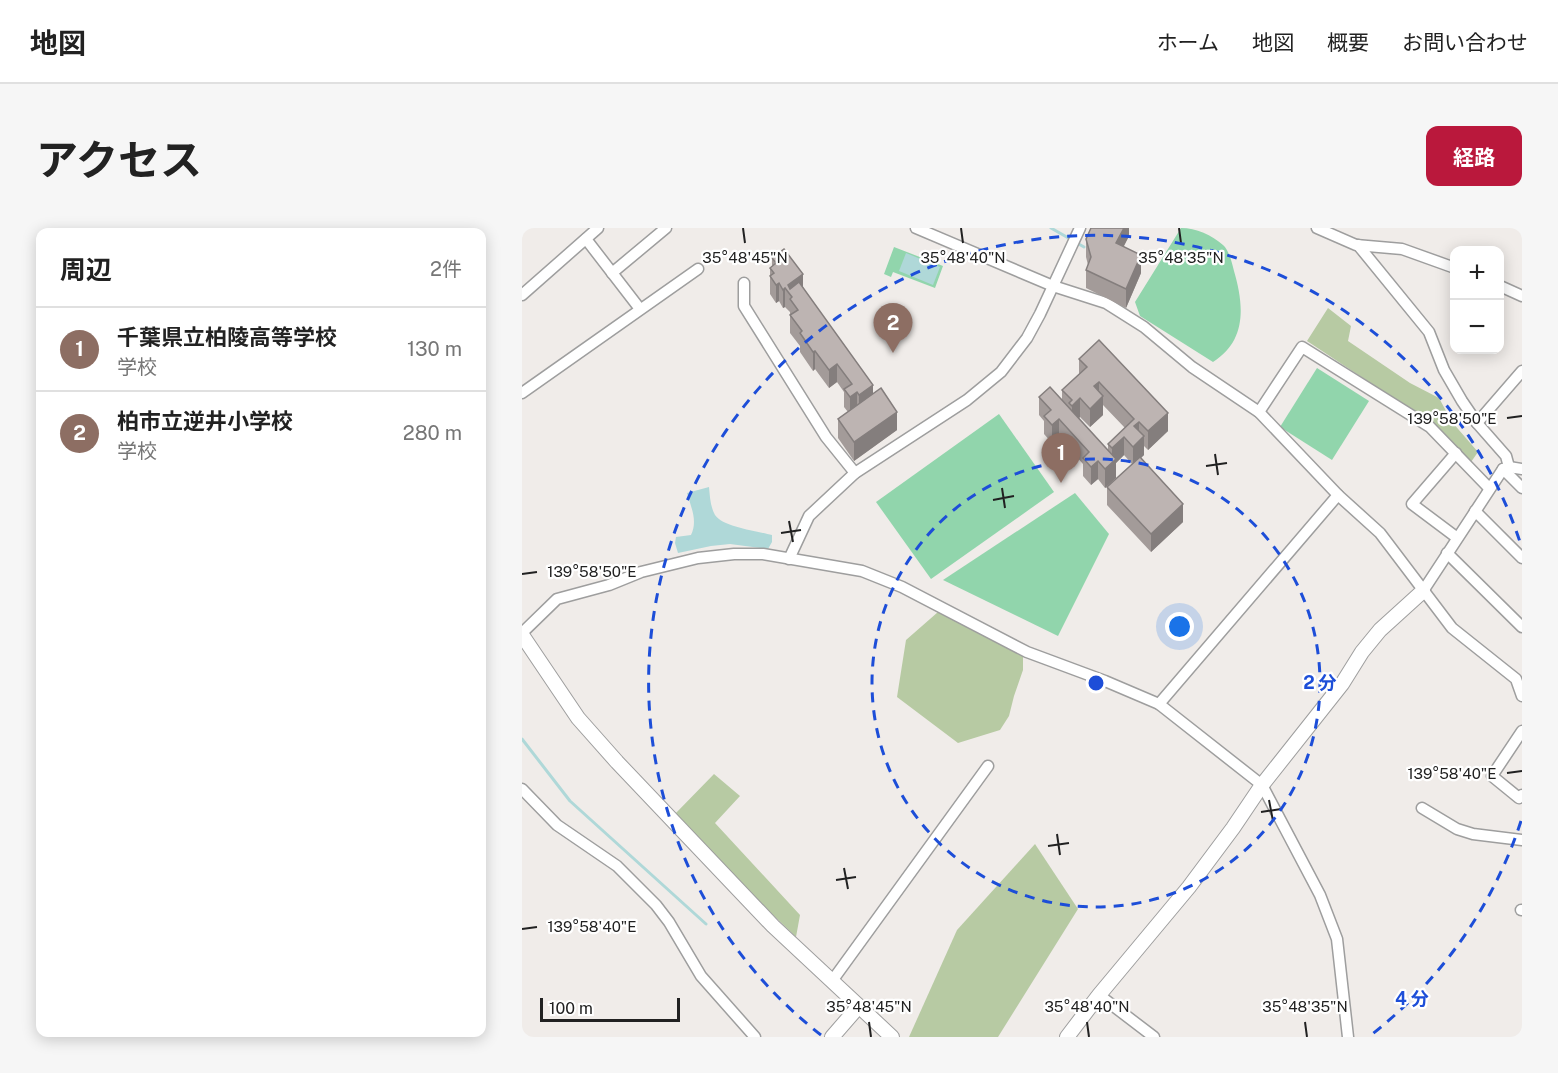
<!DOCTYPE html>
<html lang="ja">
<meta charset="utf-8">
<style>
:root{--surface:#fff;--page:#f6f6f6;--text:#222;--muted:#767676;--line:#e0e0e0;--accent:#ba183c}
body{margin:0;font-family:"Public Sans","Noto Sans JP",sans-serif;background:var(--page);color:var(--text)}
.controls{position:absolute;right:18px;top:18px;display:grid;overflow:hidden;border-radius:12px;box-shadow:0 3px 15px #0003}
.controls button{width:54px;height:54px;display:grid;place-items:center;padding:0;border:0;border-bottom:2px solid var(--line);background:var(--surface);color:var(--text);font:30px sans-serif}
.scale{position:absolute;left:18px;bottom:15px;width:140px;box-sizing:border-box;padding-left:6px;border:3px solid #212121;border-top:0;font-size:16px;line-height:21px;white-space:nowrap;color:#212121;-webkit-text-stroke:4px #fff;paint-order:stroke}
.you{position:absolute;left:658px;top:399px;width:21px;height:21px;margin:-15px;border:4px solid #fff;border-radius:50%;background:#1a73e8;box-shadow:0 0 0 9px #1a73e833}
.badge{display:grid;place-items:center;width:39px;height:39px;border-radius:50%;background:var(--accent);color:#fff;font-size:20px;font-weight:700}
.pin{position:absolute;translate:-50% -50px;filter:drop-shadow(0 2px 3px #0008)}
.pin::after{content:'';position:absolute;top:32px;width:21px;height:18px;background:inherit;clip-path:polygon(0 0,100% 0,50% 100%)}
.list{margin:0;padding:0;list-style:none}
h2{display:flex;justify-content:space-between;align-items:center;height:78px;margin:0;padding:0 24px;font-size:26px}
h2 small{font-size:20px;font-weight:400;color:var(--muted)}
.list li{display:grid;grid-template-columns:39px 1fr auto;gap:18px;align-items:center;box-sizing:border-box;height:84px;padding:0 24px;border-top:2px solid var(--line)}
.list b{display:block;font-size:22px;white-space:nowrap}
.list p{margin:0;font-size:20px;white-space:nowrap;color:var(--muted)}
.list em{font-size:20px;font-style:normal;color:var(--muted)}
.map{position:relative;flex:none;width:1000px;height:809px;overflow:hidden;border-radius:12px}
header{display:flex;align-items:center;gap:36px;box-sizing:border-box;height:84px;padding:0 30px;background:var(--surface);border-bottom:2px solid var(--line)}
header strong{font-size:28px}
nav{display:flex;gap:33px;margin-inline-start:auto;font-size:21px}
.intro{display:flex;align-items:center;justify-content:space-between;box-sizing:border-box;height:144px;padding:0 36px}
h1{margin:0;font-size:42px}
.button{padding:15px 27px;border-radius:12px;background:var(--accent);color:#fff;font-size:21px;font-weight:700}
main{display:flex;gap:36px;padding:0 36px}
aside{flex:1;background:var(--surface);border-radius:12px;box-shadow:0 3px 15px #0003}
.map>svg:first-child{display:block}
.forest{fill:#b7caa3}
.pitch{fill:#91d5ac}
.water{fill:#afd8d8}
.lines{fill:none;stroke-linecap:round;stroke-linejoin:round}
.stream{stroke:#afd8d8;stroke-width:3}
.minor-casing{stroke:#9e9e9e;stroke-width:13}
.tertiary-casing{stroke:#9e9e9e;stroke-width:16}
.minor{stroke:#fff;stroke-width:10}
.tertiary{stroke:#fff;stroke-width:14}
.wall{fill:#a39b99;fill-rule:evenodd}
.shaded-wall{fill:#847e7d}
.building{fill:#bdb4b2;stroke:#847e7d;stroke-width:1.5}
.ticks{fill:none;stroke:#212121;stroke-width:2}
.ring{fill:none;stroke:#1d4ed8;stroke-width:3;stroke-dasharray:10 8}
.ticks-label{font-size:15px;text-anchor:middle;fill:#212121;stroke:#fff;stroke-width:4.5;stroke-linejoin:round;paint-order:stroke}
.centre{fill:#1d4ed8;stroke:#fff;stroke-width:3}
.ring-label{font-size:18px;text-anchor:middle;font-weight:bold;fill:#1d4ed8;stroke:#fff;stroke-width:4.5;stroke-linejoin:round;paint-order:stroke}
</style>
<header>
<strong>地図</strong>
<nav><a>ホーム</a><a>地図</a><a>概要</a><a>お問い合わせ</a></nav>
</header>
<div class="intro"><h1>アクセス</h1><a class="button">経路</a></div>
<main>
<aside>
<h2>周辺<small>2件</small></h2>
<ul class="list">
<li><span class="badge" style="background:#8d6e63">1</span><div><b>千葉県立柏陵高等学校</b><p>学校</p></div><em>130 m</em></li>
<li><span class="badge" style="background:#8d6e63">2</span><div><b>柏市立逆井小学校</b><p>学校</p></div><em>280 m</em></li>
</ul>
</aside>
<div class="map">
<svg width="1000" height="809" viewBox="0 0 1000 809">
<rect width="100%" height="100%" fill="#f0ece9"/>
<g class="forest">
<polygon points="806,80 829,98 826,113 888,155 917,170 930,194 956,224 949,234 909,195 785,113"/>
<polygon points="416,384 501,424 501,442 492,468 487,488 478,502 436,515 375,469 384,412"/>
<polygon points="192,546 218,568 193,595 278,687 274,709 185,623 153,586"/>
<polygon points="513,616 556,681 476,809 387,809 435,702"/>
</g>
<g class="pitch">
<path d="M659,0c15,0 31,7 42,17 6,5 9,18 11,26 10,34 13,70 -21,91l-73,-46 -5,-14z"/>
<polygon points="372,19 421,38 413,60 371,44 369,49 362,46"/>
<polygon points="795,140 847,173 810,232 758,199"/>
<polygon points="477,186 532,264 409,351 354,274"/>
<polygon points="553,265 587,306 536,408 421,352"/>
</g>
<g class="water">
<polygon points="384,25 418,39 411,57 377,43"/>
<path d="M187,259c1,9 1,19 6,28 8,12 42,16 57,20v7l-4,7 -38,-5 -19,2 -33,7 -3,-10 1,-6 15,-2c7,-14 0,-28 -4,-42z"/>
</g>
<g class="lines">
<g class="stream">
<polyline points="529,0 562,19"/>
<polyline points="0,511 48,573 184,696"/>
</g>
<defs>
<g id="minor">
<polyline points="394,0 531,58 584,75 622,99 670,139 737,184 816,267 858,305 930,400 994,451 1000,468"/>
<polyline points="795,0 834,17 880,21 933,40"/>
<polyline points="64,11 118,81"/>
<polyline points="836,17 907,104 922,142 940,173 955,195 984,228 987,239"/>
<polyline points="90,45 144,0"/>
<polyline points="222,55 222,78 304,209 333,245"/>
<polyline points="978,58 1000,68"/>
<polyline points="0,67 76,0"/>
<polyline points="0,165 176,41"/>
<polyline points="737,184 780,119 908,199 967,260"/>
<polyline points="955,195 1000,143"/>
<polyline points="934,225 890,276 934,309"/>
<polyline points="981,241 1000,260"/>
<polyline points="953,283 1000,330"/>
<polyline points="925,325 1000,399"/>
<polyline points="267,331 287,288 333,245 445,172 479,144 505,110 518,86 558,0"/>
<polyline points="901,363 981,241 987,239 1000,241"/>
<polyline points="0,405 35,371 87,357 119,344 176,330 212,326 241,326 340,343 380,359 505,424 583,453 637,476 740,557 798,667 815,711 826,809"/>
<polyline points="637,476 816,267"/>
<polyline points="1000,503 970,548 997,570 1000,567"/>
<polyline points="0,561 35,597 95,638 134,677 147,694 179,748 233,809"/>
<polyline points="900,580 935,601 951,606 1000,612"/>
<polyline points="999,682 1000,682"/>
<polyline points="310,753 466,538"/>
<polyline points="577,767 632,809"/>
</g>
<g id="tertiary">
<polyline points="0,407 56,490 95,534 251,698 370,809"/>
<polyline points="310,809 337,778"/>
<polyline points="545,809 577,767 667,659 711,600 740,557 820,456 840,424 858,402 901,363"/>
</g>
</defs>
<use href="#minor" class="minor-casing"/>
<use href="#tertiary" class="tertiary-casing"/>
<use href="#minor" class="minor"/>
<use href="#tertiary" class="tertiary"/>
</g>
<g class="wall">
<polygon points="607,0 607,8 602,18 619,45 604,80 564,60 564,42 566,37 564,29 564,11"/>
<polygon points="250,30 281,59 351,166 375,202 332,233 316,210 316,191 326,184 322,179 322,164 315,154 307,160 293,141 291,143 278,124 278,118 268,105 268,84 263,79 261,80 257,73 254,75 248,66 248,40 250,38"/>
<path d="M557,131l89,72 -20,19 -4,-4v9l-3,3 42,64 -32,30 -44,-47v-18l25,-23 -8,-9 -8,8v15l-11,10 -7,-9 -7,6 -8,-9v-12l-24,-27 -7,6 -8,-9v-13l-5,-6v-18l23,3v-10l17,-16zM581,177l22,23 -17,16v7l-29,-33 1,-1 10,10 13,-12z"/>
</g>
<g class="shaded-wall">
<polygon points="602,0 607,0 607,8 594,33 594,15"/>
<polygon points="619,27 619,45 604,80 604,61"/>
<polygon points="281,46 281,65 270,69 266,57"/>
<polygon points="257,55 257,73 254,75 254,57"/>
<polygon points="263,60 263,79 261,80 261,62"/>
<polygon points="293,123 293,141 291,143 291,124"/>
<polygon points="315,136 315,154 307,160 307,142"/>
<polygon points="577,154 577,172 572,158"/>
<polygon points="351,157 351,176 337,185 337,167"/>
<polygon points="335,164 335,182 328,187 328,169"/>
<polygon points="581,168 581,187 568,199 568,181"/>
<polygon points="558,170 558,189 550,197 550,178"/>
<polygon points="375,184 375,202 332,233 332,214"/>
<polygon points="646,185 646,203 626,222 626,203"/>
<polygon points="537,191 537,209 530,215 530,197"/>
<polygon points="617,194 617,212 612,198"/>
<polygon points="622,208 622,227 611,237 611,219"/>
<polygon points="602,209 602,227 594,235 594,250 583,260 583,241 590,235 590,220"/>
<polygon points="576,233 576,251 569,257 569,239"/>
<polygon points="661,276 661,294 629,324 629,306"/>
</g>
<g class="building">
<polygon points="569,0 602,0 594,15 619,27 604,61 564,42 569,29 564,11"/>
<polygon points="262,21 281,46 266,57 268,61 277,54 351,157 337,167 335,164 328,169 322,161 330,156 315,136 307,142 293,123 291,124 278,105 280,103 268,87 276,82 268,71 270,69 263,60 261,62 257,55 254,57 248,48 252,45 248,40 254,35 250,30"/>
<polygon points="577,112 646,185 626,203 617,194 612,198 622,208 611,219 602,209 590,220 586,216 612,191 577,154 572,158 581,168 568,181 558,170 550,178 547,175 550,172 540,162 565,139 557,131"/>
<polygon points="528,159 594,231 583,241 576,233 569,239 561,230 567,224 537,191 530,197 522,188 529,182 517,169"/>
<polygon points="359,160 375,184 332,214 316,191"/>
<polygon points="618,229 661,276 629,306 585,259"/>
</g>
<path class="ticks" d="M221,0l2,15M439,0l2,15M657,0l2,15M985,190l15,-2M693,226l3,21M684,238l21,-3M480,260l3,20M471,272l21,-4M267,293l4,21M259,305l20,-3M0,346l15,-2M985,545l15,-2M747,572l4,21M739,584l20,-3M535,606l3,21M526,618l21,-3M322,640l4,21M314,652l20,-3M0,701l15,-2M347,794l2,15M565,794l2,15M783,794l2,15"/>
<g class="ring">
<circle cx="574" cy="455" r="224"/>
<path d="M999 593A447 447 0 0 1 849 807M299 807A447 447 0 1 1 999 317"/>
</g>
<g class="ticks-label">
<text x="223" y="35">35°48'45"N</text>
<text x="441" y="35">35°48'40"N</text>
<text x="659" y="35">35°48'35"N</text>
<text x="930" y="196">139°58'50"E</text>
<text x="70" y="349">139°58'50"E</text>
<text x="930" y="551">139°58'40"E</text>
<text x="70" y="704">139°58'40"E</text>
<text x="347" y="784">35°48'45"N</text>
<text x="565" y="784">35°48'40"N</text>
<text x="783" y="784">35°48'35"N</text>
</g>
<circle cx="574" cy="455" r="9" class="centre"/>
<g class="ring-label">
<text x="798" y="461">2 分</text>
<text x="890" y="777">4 分</text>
</g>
</svg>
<div class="controls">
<button>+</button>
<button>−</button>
</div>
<div class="scale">100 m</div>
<div class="you"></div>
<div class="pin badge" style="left:539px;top:255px;background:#8d6e63">1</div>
<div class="pin badge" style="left:371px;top:125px;background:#8d6e63">2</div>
</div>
</main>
